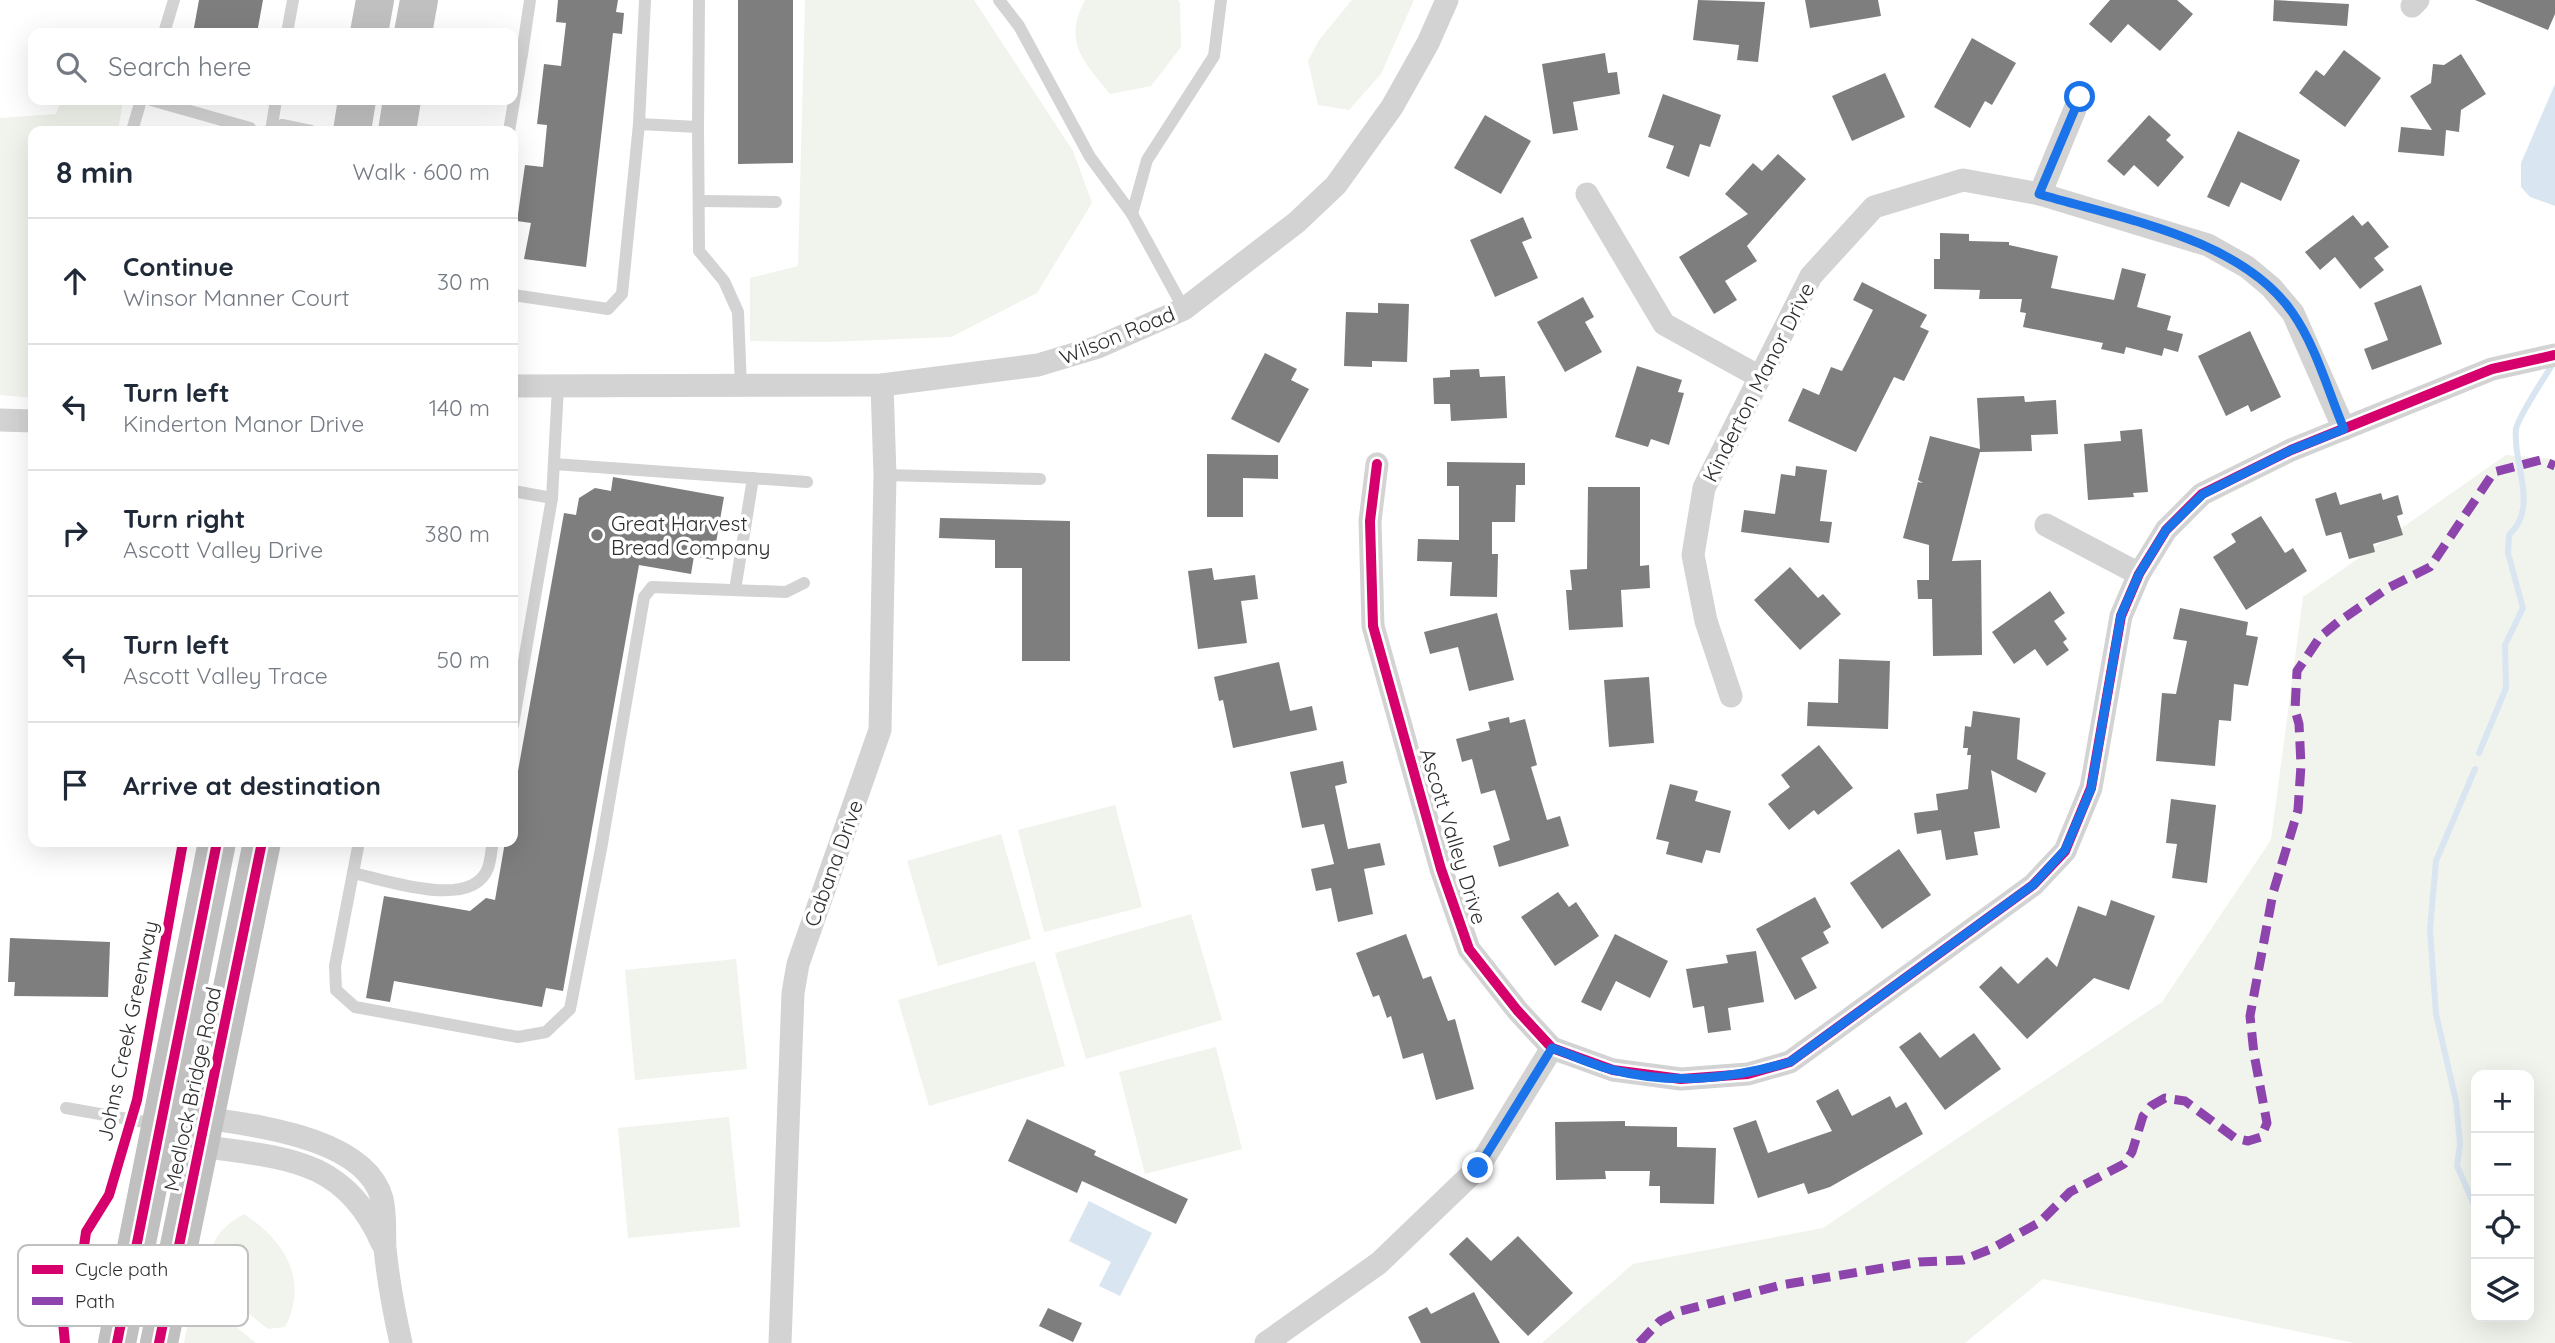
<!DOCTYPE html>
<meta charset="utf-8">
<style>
:root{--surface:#fff;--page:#f6f6f7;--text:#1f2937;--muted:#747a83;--line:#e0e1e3}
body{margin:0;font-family:Quicksand,sans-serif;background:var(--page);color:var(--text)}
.controls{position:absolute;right:21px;bottom:21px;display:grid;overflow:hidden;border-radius:14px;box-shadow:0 7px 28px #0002}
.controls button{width:63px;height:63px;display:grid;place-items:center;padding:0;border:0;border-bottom:2px solid var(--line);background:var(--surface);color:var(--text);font:35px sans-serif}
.stop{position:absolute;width:21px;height:21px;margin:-16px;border:5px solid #1a73e8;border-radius:50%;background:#fff}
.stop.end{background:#1a73e8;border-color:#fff;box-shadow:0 2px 7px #0008}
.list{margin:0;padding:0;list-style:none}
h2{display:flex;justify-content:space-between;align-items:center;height:91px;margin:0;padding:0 28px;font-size:30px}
h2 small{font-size:23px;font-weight:400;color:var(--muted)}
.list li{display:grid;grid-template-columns:46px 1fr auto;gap:21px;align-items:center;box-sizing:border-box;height:126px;padding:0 28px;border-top:2px solid var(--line)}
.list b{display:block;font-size:26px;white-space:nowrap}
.list p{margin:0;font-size:23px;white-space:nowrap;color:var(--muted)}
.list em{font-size:23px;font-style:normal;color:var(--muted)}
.icon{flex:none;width:38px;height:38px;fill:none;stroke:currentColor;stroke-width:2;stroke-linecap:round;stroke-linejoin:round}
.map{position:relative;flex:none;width:2555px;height:1343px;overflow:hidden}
.search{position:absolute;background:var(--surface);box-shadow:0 7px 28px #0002;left:28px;top:28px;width:490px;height:77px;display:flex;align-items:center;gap:18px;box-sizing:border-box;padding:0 24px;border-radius:14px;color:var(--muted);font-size:26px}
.panel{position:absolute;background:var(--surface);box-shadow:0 7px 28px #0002;left:28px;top:126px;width:490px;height:721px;border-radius:14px}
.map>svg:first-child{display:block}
.green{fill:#f0f4ec;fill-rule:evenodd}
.water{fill:#d9e6f1}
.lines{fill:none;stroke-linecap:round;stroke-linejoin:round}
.stream{stroke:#d9e6f1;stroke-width:6}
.building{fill:#7e7e7e}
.lane{stroke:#d3d3d3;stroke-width:12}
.street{stroke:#d3d3d3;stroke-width:23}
.highway{stroke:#c0c0c0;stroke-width:38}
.quiet{stroke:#8e44ad;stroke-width:9;stroke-dasharray:18 9;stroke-linecap:butt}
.cycleway-casing{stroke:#fff;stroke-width:15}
.cycleway{stroke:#d6006c;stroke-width:10}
.route{stroke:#1a73e8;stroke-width:9}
.poi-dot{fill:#777;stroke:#fff;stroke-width:2.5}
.labels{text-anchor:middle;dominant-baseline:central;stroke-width:7;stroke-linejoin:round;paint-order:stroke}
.street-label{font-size:21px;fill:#2e2e2e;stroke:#fff}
.poi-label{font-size:21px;fill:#2e2e2e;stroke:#fff;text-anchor:start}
.key{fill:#fff;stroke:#c0c0c0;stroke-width:2}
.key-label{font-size:19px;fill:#2e2e2e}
</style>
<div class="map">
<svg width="2555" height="1343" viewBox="0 0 2555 1343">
<rect width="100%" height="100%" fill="#fff"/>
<g class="green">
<polygon points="805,0 974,0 1073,151 1092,203 1037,293 951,337 828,342 750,341 750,278 798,266"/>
<path d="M1085,0h93l2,3 1,44 -30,39 -41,8c-25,-32 -48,-51 -25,-94z"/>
<polygon points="1352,0 1414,0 1381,74 1349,110 1318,105 1308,61 1319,40"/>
<polygon points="61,100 123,100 118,131 33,131 33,398 0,395 0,118 56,114"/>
<path d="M2506,455l49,4v884h-201l-311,-64 -78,64h-423l91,-79 190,-36 339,-226 109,-162 32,-243zM2476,1075h53v242h-53z"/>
<polygon points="1115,805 1142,907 1044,932 1018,830"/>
<polygon points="1001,834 1031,939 938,966 907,861"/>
<polygon points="1191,914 1222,1020 1086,1059 1055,953"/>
<polygon points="736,959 747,1069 635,1080 625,970"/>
<polygon points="1035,961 1065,1066 929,1106 898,1000"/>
<polygon points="1216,1047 1242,1149 1145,1174 1119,1072"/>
<polygon points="729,1117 740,1227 628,1238 618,1128"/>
<path d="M244,1214c41,27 65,66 41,113l-17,2c-42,-31 -90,-79 -24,-115z"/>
<polygon points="194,1292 256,1343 184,1343"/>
</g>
<g class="water">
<polygon points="2555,84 2555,206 2530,197 2521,187 2521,163"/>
<polygon points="1089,1201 1152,1233 1120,1296 1099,1286 1111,1262 1069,1241"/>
</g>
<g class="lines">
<g class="stream">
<path d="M2479,753l27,-65 -1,-43 18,-37 -15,-55 1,-18c31,-29 3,-71 7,-106 2,-12 30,-54 38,-67"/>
<polyline points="2475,769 2436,861 2430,929 2436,1014 2456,1101 2460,1144 2457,1166 2476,1209"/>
</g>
</g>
<g class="building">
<polygon points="199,0 263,0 257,33 193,33"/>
<polygon points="558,0 618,0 616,12 624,13 622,34 613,33 586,267 524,259 531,223 517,221 525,165 543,167 547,125 537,124 544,64 561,66 566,23 556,22"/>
<polygon points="738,0 793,0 793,163 738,164"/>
<polygon points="1698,0 1765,2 1758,62 1737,60 1739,45 1693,40"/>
<polygon points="1805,0 1878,0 1881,16 1810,28"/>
<polygon points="2110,0 2177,0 2193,14 2160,51 2128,24 2111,43 2089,24"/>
<polygon points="2274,0 2349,4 2347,26 2273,21"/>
<polygon points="2475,0 2555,0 2555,14 2548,30"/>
<polygon points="1972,38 2016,63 1992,105 1985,101 1970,128 1934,107"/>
<polygon points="2344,50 2381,78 2345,127 2299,93 2316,70 2324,76"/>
<polygon points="1605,53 1608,73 1617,72 1620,94 1573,102 1578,130 1553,134 1542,64"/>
<polygon points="2461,54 2486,94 2461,110 2459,132 2446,130 2444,156 2398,152 2401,127 2432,130 2410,96 2431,83 2433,64 2444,65"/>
<polygon points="1885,73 1905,117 1852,141 1832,96"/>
<polygon points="1663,94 1721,115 1710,147 1700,144 1689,177 1666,168 1674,146 1648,137"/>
<polygon points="1485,115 1531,141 1501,194 1454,168"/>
<polygon points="2149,115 2171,135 2166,140 2184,157 2158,187 2134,165 2124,176 2107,161"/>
<polygon points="2238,131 2300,160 2281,201 2241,182 2229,207 2207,197"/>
<polygon points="1778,154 1806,179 1747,246 1757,261 1725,281 1737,300 1714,314 1679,257 1748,214 1725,194 1753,163 1762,171"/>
<polygon points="2353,215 2362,226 2368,221 2389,247 2374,258 2384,270 2360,289 2335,257 2320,270 2305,252"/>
<polygon points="1523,217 1532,238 1522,242 1538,278 1495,297 1470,240"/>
<polygon points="1940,233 1969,234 1969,241 2009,242 2009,245 2058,256 2051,288 2114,300 2122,268 2146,274 2137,307 2171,316 2167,330 2183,334 2178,352 2164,348 2162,356 2126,347 2124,354 2101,349 2103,343 2023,327 2026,313 2020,312 2022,299 1979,299 1980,290 1934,289 1934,259 1940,259"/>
<polygon points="1862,282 1927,315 1920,327 1929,331 1904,381 1894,377 1856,452 1788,421 1803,388 1819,395 1831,367 1842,371 1873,310 1853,300"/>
<polygon points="2421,285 2442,344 2372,370 2364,349 2388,340 2374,303"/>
<polygon points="1583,297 1594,317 1585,322 1602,352 1565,372 1537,322"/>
<polygon points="1378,303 1409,304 1407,362 1372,361 1372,367 1344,366 1346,312 1378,313"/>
<polygon points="2250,331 2281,397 2251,412 2248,405 2226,416 2198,356"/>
<polygon points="1265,353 1297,369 1291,380 1309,389 1279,443 1231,419"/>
<polygon points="1637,366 1682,380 1678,392 1684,393 1669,445 1651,439 1648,447 1615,437"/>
<polygon points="1479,369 1480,377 1505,376 1507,418 1451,421 1450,404 1434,404 1433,378 1450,377 1450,370"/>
<polygon points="2024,396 2025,402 2056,400 2058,434 2031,435 2032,451 1980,452 1952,561 1981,560 1982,655 1933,656 1932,599 1918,599 1917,580 1929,580 1929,545 1903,538 1918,482 1923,483 1918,480 1930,436 1980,449 1977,398"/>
<polygon points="2142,429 2148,492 2133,493 2134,497 2088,500 2084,444 2121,441 2120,431"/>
<polygon points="1207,454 1278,455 1278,479 1243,478 1243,517 1207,517"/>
<polygon points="1447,462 1525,463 1525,485 1516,485 1515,522 1492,522 1492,554 1498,554 1497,597 1450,596 1452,562 1417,561 1418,539 1459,540 1459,486 1447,486"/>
<polygon points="1796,466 1827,470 1820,521 1832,522 1829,543 1741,532 1744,510 1775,514 1781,474 1795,476"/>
<polygon points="613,477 724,497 713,560 694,556 691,574 639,565 563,991 546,988 542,1007 394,981 390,1002 366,998 384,896 470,911 486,898 495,900 505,842 513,842 513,799 564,513 576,515 579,498 595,488 611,491"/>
<polygon points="1588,487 1640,487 1640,566 1649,565 1650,588 1621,590 1623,627 1569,630 1566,590 1572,590 1570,570 1587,569"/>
<polygon points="2336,492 2340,505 2381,493 2383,500 2398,495 2403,514 2397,516 2403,535 2373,544 2375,552 2349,559 2341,532 2326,536 2315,499"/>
<polygon points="2261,516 2285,553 2293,548 2307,571 2246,610 2213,557 2236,542 2231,534"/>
<polygon points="940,518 1070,521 1070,661 1022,661 1022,568 995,568 995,540 939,538"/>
<polygon points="1790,567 1818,598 1823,594 1841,614 1800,650 1754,600"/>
<polygon points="1212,568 1214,580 1255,575 1258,599 1241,601 1247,643 1198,649 1188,571"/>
<polygon points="2050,591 2065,613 2054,621 2067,639 2063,642 2069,650 2047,666 2035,649 2014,664 1992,632"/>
<polygon points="2180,608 2248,622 2246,635 2258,637 2248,686 2234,684 2231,721 2219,720 2215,766 2156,761 2162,693 2176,694 2187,641 2173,639"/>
<polygon points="1497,613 1514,680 1469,691 1458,647 1430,654 1424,632"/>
<polygon points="1839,659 1890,661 1888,729 1807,726 1808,702 1838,703"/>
<polygon points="1279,662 1290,711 1312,706 1317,730 1233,748 1223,700 1219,701 1214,677"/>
<polygon points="1649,677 1654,743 1609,747 1604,680"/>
<polygon points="1973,711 2020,718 2017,759 2046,773 2036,793 1991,770 2000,828 1974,832 1978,855 1946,860 1941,830 1917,834 1914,813 1938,810 1936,794 1968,789 1971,755 1967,755 1968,748 1963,748 1965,726 1971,727"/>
<polygon points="1509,717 1510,723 1525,719 1537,765 1531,767 1547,820 1560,816 1569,846 1499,867 1493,846 1510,840 1495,790 1481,794 1472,759 1462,762 1456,739 1490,730 1488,722"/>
<polygon points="1819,745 1853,788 1818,815 1814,810 1789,830 1768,804 1790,787 1781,775"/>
<polygon points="1343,761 1347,783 1335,786 1348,849 1380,843 1385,865 1364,869 1373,914 1338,922 1331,888 1316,891 1311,869 1334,864 1324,824 1302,828 1290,772"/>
<polygon points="1670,784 1698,791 1695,801 1731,811 1720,853 1706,850 1702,863 1666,854 1669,842 1656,839"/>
<polygon points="2171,799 2216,805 2207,883 2172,878 2177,844 2166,843"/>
<polygon points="1899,849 1931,895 1882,929 1850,883"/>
<polygon points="1558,892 1569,907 1576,902 1599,936 1555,966 1521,917"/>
<polygon points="1815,897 1831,927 1823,932 1829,943 1801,958 1817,988 1795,1000 1756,929"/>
<polygon points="2111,900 2155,916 2129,990 2094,978 2027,1039 1979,987 2001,966 2018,984 2047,957 2057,967 2078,906 2106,916"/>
<polygon points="1406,934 1423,979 1431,976 1448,1021 1455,1019 1474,1089 1436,1100 1423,1053 1403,1059 1391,1016 1387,1018 1379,995 1373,997 1356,953"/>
<polygon points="1615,934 1668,961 1650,998 1616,981 1601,1011 1581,1002"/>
<polygon points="10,938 110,942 108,997 14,996 15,982 8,982"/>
<polygon points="1756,951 1764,1002 1728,1008 1731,1030 1708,1033 1704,1006 1693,1008 1686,969 1728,963 1726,955"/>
<polygon points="1920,1032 1940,1058 1974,1033 2001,1069 1945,1110 1899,1047"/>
<polygon points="1838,1089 1852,1116 1890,1096 1896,1108 1906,1102 1923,1134 1830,1187 1808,1194 1804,1183 1758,1198 1733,1128 1756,1120 1768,1153 1832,1131 1816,1101"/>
<polygon points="1027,1119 1096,1151 1094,1155 1188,1199 1176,1224 1082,1181 1077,1193 1008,1161"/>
<polygon points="1625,1121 1625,1126 1677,1127 1677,1147 1716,1148 1714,1204 1660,1203 1660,1186 1649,1186 1650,1171 1605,1171 1606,1179 1556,1180 1555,1122"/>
<polygon points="1518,1236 1573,1293 1528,1336 1449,1254 1467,1237 1491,1261"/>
<polygon points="1474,1292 1500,1343 1421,1343 1408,1317 1427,1307 1431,1314"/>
<polygon points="1048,1308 1082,1323 1073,1342 1039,1326"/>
</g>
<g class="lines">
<g class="lane">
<polyline points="999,0 1019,26 1090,157 1132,214 1184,309"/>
<polyline points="164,33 174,0"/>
<polyline points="287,33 293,0"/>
<polyline points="522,54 530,0"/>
<polyline points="151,100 250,128"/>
<polyline points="639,124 645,0"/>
<polyline points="698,127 699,0"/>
<polyline points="132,131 141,100"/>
<polyline points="271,131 276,100"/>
<polyline points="274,131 282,125 311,131"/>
<polyline points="509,131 522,54 513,52"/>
<polyline points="699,201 776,202"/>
<polyline points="1132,214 1147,160 1214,56 1221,0"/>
<polyline points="513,295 608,309 622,294 639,124 698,127 699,251 724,281 738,312 741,387"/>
<polyline points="554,464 807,482"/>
<polyline points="885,475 1040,479"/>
<polyline points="513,491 552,498 558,387"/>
<polyline points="735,590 753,478"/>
<polyline points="513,725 552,498"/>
<polyline points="359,842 335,966 336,990 355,1007 518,1037 546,1032 570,1009 601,849 644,597 652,587 786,592 804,583"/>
<path d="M353,873c33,7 119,38 135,-5 3,-8 3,-18 5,-26"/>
<polyline points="66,1108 156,1124"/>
</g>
<g class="street">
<polyline points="2412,6 2418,0"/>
<polyline points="1587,194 1664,324 1758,376"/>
<polyline points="2040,194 2080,97"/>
<polyline points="513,386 882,385 1038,365 1098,347 1184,309 1297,222 1336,185 1392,107 1428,43 1447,0"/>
<polyline points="0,420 33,421"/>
<polyline points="1377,464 1370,521 1373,626 1441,869 1469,949 1517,1010 1552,1048 1613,1070 1681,1079 1748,1074 1790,1062 2033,885 2065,851 2091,788 2121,616 2139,574 2166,530 2202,494 2291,450 2492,369 2555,355"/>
<polyline points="2046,525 2139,574"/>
<polyline points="1731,696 1706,621 1693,555 1704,488 1811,276 1874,207 1963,180 2040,194 2208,245 2247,267 2271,287 2293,313 2344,429"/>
<path d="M205,1118c52,8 161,20 177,81 4,16 2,33 3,49 3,31 9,64 16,95"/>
<path d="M200,1146c81,12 144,10 182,97"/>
<polyline points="780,1343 793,993 798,964 880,730 885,475 882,385"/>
<polyline points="1266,1343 1379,1263 1478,1168 1552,1048"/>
</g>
<g class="highway">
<polyline points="369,33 375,0"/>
<polyline points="413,33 419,0"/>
<polyline points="352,131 357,100"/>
<polyline points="397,131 402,100"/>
<polyline points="117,1343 217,842"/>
<polyline points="159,1343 262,842"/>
</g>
<polyline class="quiet" points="1639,1343 1660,1321 1677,1312 1781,1285 1919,1262 1963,1260 1991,1249 2040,1222 2070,1192 2124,1164 2132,1152 2143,1116 2151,1106 2165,1098 2185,1101 2235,1138 2248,1141 2261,1137 2267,1123 2254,1054 2250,1016 2273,893 2298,810 2301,765 2299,724 2295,710 2297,671 2320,637 2338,622 2388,588 2430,567 2494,472 2541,460 2555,466"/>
<defs>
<g id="cycleway">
<polyline points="1377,464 1370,521 1373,626 1441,869 1469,949 1517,1010 1552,1048 1613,1070 1681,1079 1748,1074 1790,1062 2033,885 2065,851 2091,788 2121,616 2139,574 2166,530 2202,494 2291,450 2492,369 2555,355"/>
<polyline points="65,1343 63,1322 80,1275 86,1232 109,1195 137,1100 183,842"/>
<polyline points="117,1343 217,842"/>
<polyline points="159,1343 262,842"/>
</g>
</defs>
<use href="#cycleway" class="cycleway-casing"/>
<use href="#cycleway" class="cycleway"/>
</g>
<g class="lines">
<path class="route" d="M1478,1168l74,-120c20,7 40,17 61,22 60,15 118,9 177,-8l243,-177 32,-35 26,-61 30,-174 18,-41 27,-44 37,-36 88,-44 53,-21c-16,-38 -28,-83 -52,-117 -52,-74 -170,-93 -253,-118l41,-97"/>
</g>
<circle class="poi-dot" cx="597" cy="535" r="7"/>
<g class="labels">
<g class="street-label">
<text transform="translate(1117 335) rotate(-22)">Wilson Road</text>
<text transform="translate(1758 382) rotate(-63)">Kinderton Manor Drive</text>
<text transform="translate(1454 836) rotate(73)">Ascott Valley Drive</text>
<text transform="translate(833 863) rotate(-70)">Cabana Drive</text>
<text transform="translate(127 1031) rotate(-78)">Johns Creek Greenway</text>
<text transform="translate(192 1089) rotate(-78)">Medlock Bridge Road</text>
</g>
<g class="poi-label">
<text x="611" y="523">Great Harvest<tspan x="611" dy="24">Bread Company</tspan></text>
</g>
</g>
<rect x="18" y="1245" width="230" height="81" rx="10" class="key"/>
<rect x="32" y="1265" width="31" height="9" fill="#d6006c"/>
<rect x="32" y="1297" width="31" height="8" fill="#8e44ad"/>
<g class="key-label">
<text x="75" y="1276">Cycle path</text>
<text x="75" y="1308">Path</text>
</g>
</svg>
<div class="controls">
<button>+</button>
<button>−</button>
<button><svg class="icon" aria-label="locate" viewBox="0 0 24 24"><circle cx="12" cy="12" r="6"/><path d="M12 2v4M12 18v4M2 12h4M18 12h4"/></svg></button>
<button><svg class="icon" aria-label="layers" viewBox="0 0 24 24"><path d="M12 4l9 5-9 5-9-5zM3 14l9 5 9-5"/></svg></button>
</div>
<div class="stop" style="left:2080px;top:97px"></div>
<div class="stop end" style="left:1478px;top:1168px"></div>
<div class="search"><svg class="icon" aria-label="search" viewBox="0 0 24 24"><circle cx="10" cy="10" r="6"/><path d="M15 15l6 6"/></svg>Search here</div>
<section class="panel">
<h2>8 min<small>Walk · 600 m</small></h2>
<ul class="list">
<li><svg class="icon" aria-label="ahead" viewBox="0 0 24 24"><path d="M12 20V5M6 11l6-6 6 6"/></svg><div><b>Continue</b><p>Winsor Manner Court</p></div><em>30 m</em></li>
<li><svg class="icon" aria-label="left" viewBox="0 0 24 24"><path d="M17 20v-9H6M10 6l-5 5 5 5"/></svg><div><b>Turn left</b><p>Kinderton Manor Drive</p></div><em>140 m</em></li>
<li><svg class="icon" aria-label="right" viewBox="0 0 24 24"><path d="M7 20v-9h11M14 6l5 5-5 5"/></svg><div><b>Turn right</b><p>Ascott Valley Drive</p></div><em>380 m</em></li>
<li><svg class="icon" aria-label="left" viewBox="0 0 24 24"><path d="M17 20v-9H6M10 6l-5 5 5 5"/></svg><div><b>Turn left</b><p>Ascott Valley Trace</p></div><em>50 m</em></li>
<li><svg class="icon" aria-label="arrive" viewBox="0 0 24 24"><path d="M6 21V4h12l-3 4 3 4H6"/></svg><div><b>Arrive at destination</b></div></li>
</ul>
</section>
</div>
